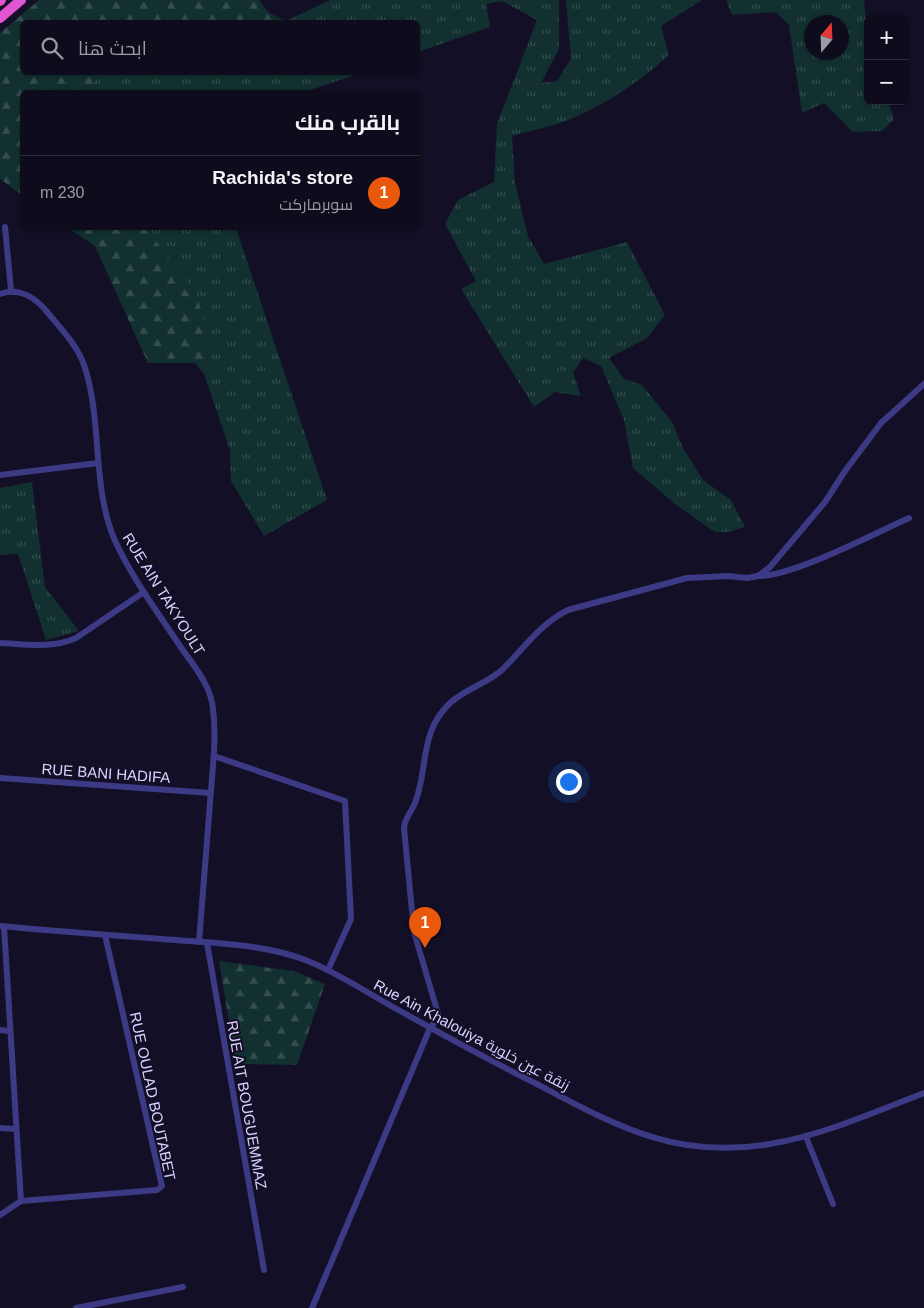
<!DOCTYPE html>
<html lang="ar">
<meta charset="utf-8">
<style>
:root{--surface:#0e0b1c;--page:#1c1929;--text:#f1f3f6;--muted:#9b9ba3;--line:#2e2b3b;--accent:#ea580c}
body{margin:0;font-family:Arial,Cairo,sans-serif;background:var(--page);color:var(--text);direction:rtl}
.controls{position:absolute;right:15px;top:15px;display:grid;overflow:hidden;border-radius:8px;box-shadow:0 1px 4px #0004}
.controls button{width:45px;height:45px;display:grid;place-items:center;padding:0;border:0;border-bottom:1px solid var(--line);background:var(--surface);color:var(--text);font:25px sans-serif}
.compass{position:absolute;left:804px;top:15px;width:45px;height:45px;border-radius:50%;background:var(--surface);box-shadow:0 1px 4px #0004;rotate:19deg}
.you{position:absolute;left:568px;top:781px;width:18px;height:18px;margin:-12px;border:4px solid #fff;border-radius:50%;background:#1a73e8;box-shadow:0 0 0 8px #1a73e833}
.badge{display:grid;place-items:center;width:32px;height:32px;border-radius:50%;background:var(--accent);color:#fff;font-size:16px;font-weight:700}
.pin{position:absolute;translate:-50% -41px;filter:drop-shadow(0 1px 2px #0008)}
.pin::after{content:'';position:absolute;top:26px;width:18px;height:15px;background:inherit;clip-path:polygon(0 0,100% 0,50% 100%)}
.list{margin:0;padding:0;list-style:none}
h2{display:flex;justify-content:space-between;align-items:center;height:65px;margin:0;padding:0 20px;font-size:21px}
h2 small{font-size:16px;font-weight:400;color:var(--muted)}
.list li{display:grid;grid-template-columns:32px 1fr auto;gap:15px;align-items:center;box-sizing:border-box;height:75px;padding:0 20px;border-top:1px solid var(--line)}
.list b{display:block;font-size:19px;white-space:nowrap}
.list p{margin:0;font-size:16px;white-space:nowrap;color:var(--muted)}
.list em{font-size:16px;font-style:normal;color:var(--muted)}
.icon{flex:none;width:28px;height:28px;fill:none;stroke:currentColor;stroke-width:2;stroke-linecap:round;stroke-linejoin:round}
.map{position:relative;flex:none;width:924px;height:1308px;overflow:hidden;direction:ltr}
.search{position:absolute;background:var(--surface);box-shadow:0 1px 4px #0004;left:20px;top:20px;width:400px;height:55px;display:flex;align-items:center;gap:12px;box-sizing:border-box;padding:0 18px;border-radius:8px;color:var(--muted);font-size:19px}
.panel{position:absolute;background:var(--surface);box-shadow:0 1px 4px #0004;left:20px;top:90px;width:400px;height:140px;border-radius:8px;direction:rtl}
.map>svg:first-child{display:block}
.grass{fill:url(#grass-tufts);fill-rule:evenodd}
.forest{fill:url(#forest-firs)}
.lines{fill:none;stroke-linecap:round;stroke-linejoin:round}
.minor{stroke:#3d3a85;stroke-width:6}
.trunk{stroke:#e055d1;stroke-width:10}
.labels{text-anchor:middle;dominant-baseline:central;stroke-width:4;stroke-linejoin:round;paint-order:stroke}
.street-label{font-size:15px;fill:#d9d4ff;stroke:#130f26}
</style>
<div class="map">
<svg width="924" height="1308" viewBox="0 0 924 1308">
<defs>
<pattern id="grass-tufts" width="24" height="20" patternUnits="userSpaceOnUse" patternTransform="scale(1.25)"><rect width="24" height="20" fill="#12302f"/><path d="M3 7l-1-3M5 7V3M7 7l1-3M15 17l-1-3M17 17v-4M19 17l1-3" fill="none" stroke="#344d4e"/></pattern>
<pattern id="forest-firs" width="22" height="20" patternUnits="userSpaceOnUse" patternTransform="scale(1.25)"><rect width="22" height="20" fill="#12302f"/><path d="M5 1l3.5 6h-7zM16 11l3.5 6h-7z" fill="#344d4e"/></pattern>
</defs>
<rect width="100%" height="100%" fill="#130f26"/>
<g class="grass">
<path d="M330,0h229v49l-18,34 16,-2 14,-22 -5,-59h136l-41,26 8,29c-28,25 -59,47 -94,62 -19,9 -43,13 -63,19l3,47 13,53 16,28 83,-22 38,73 -18,23 -38,20 15,21 18,6 30,37 11,26 20,32 28,20 14,27 -17,5h-13l-39,-27 -43,-37 -9,-48 -23,-54 -18,-8 -10,15 8,23 -26,-4 -21,15 -73,-118 15,-8 -31,-57 13,-24 36,-18 3,-58 40,-104 -35,-19 -16,3 4,23 -72,25v-30h-143l11,-1z"/>
<path d="M726,0h138l4,41v60h20l6,18 -12,12 -29,1 -29,-29 -22,10 -13,-88 -13,-13 -44,3zM842,22v30h-30v-30z"/>
<polygon points="109,73 361,73 304,92 86,92 95,80"/>
<polygon points="146,228 236,228 327,500 264,536 231,481 230,450 204,374 210,335"/>
<polygon points="32,482 45,587 79,631 46,640 18,554 0,555 0,488"/>
</g>
<g class="forest">
<polygon points="39,0 259,0 269,13 286,21 22,22 22,72 109,73 95,80 86,92 22,92 22,195 0,179 0,33"/>
<polygon points="68,228 146,228 195,292 210,335 204,374 195,363 148,363 95,246"/>
<polygon points="219,961 294,971 325,984 297,1065 236,1064"/>
</g>
<g class="lines">
<g class="minor">
<polyline points="5,227 11,290"/>
<path d="M0,294c20,-7 35,3 48,19 13,16 29,32 36,52 19,55 7,124 32,178 17,36 42,70 64,103 13,19 31,39 33,63 4,31 -1,63 -3,94 -4,46 -7,93 -11,139"/>
<polyline points="0,475 98,463"/>
<path d="M758,576c34,1 117,-43 151,-58"/>
<path d="M0,643c26,1 51,6 76,-5l68,-46"/>
<polyline points="214,756 345,801 351,919 328,970"/>
<polyline points="0,778 211,793"/>
<path d="M0,926c54,5 108,9 162,13 48,4 100,4 146,22 27,11 52,27 78,42 48,27 97,54 147,79 82,43 141,78 237,62 54,-9 104,-32 154,-51"/>
<polyline points="4,927 21,1201"/>
<polyline points="207,943 264,1270"/>
<polyline points="0,1030 10,1031"/>
<polyline points="0,1128 16,1129"/>
<polyline points="806,1137 833,1204"/>
<polyline points="0,1215 21,1201 157,1190 162,1186 105,935"/>
<polyline points="76,1308 183,1287"/>
<path d="M312,1308l118,-280 9,-11 -25,-85 -10,-104c1,-12 9,-17 12,-28 12,-33 4,-68 33,-96 15,-15 38,-20 54,-35 21,-21 37,-45 65,-59l119,-32 41,-2 19,2 11,-2 12,-9 55,-65 20,-31 36,-48 43,-39"/>
</g>
<g class="trunk">
<polyline points="0,1 1,0"/>
<polyline points="0,18 21,0"/>
</g>
</g>
<g class="labels">
<g class="street-label">
<text transform="translate(164 594) rotate(58)">RUE AIN TAKYOULT</text>
<text transform="translate(106 773) rotate(4)">RUE BANI HADIFA</text>
<text transform="translate(472 1035) rotate(28)">Rue Ain Khalouiya زنقة عين خلوية</text>
<text transform="translate(153 1096) rotate(78)">RUE OULAD BOUTABET</text>
<text transform="translate(247 1105) rotate(80)">RUE AIT BOUGUEMMAZ</text>
</g>
</g>
</svg>
<div class="controls">
<button>+</button>
<button>−</button>
</div>
<svg class="compass" viewBox="-18 -18 36 36"><path d="M0-13l5 13h-10z" fill="#e53935"/><path d="M0 13l5-13h-10z" fill="#9b9ba3"/></svg>
<div class="you"></div>
<div class="pin badge" style="left:425px;top:948px">1</div>
<div class="search"><svg class="icon" aria-label="search" viewBox="0 0 24 24"><circle cx="10" cy="10" r="6"/><path d="M15 15l6 6"/></svg>ابحث هنا</div>
<section class="panel">
<h2>بالقرب منك<small></small></h2>
<ul class="list">
<li><span class="badge">1</span><div><b>Rachida's store</b><p>سوبرماركت</p></div><em>230 m</em></li>
</ul>
</section>
</div>
